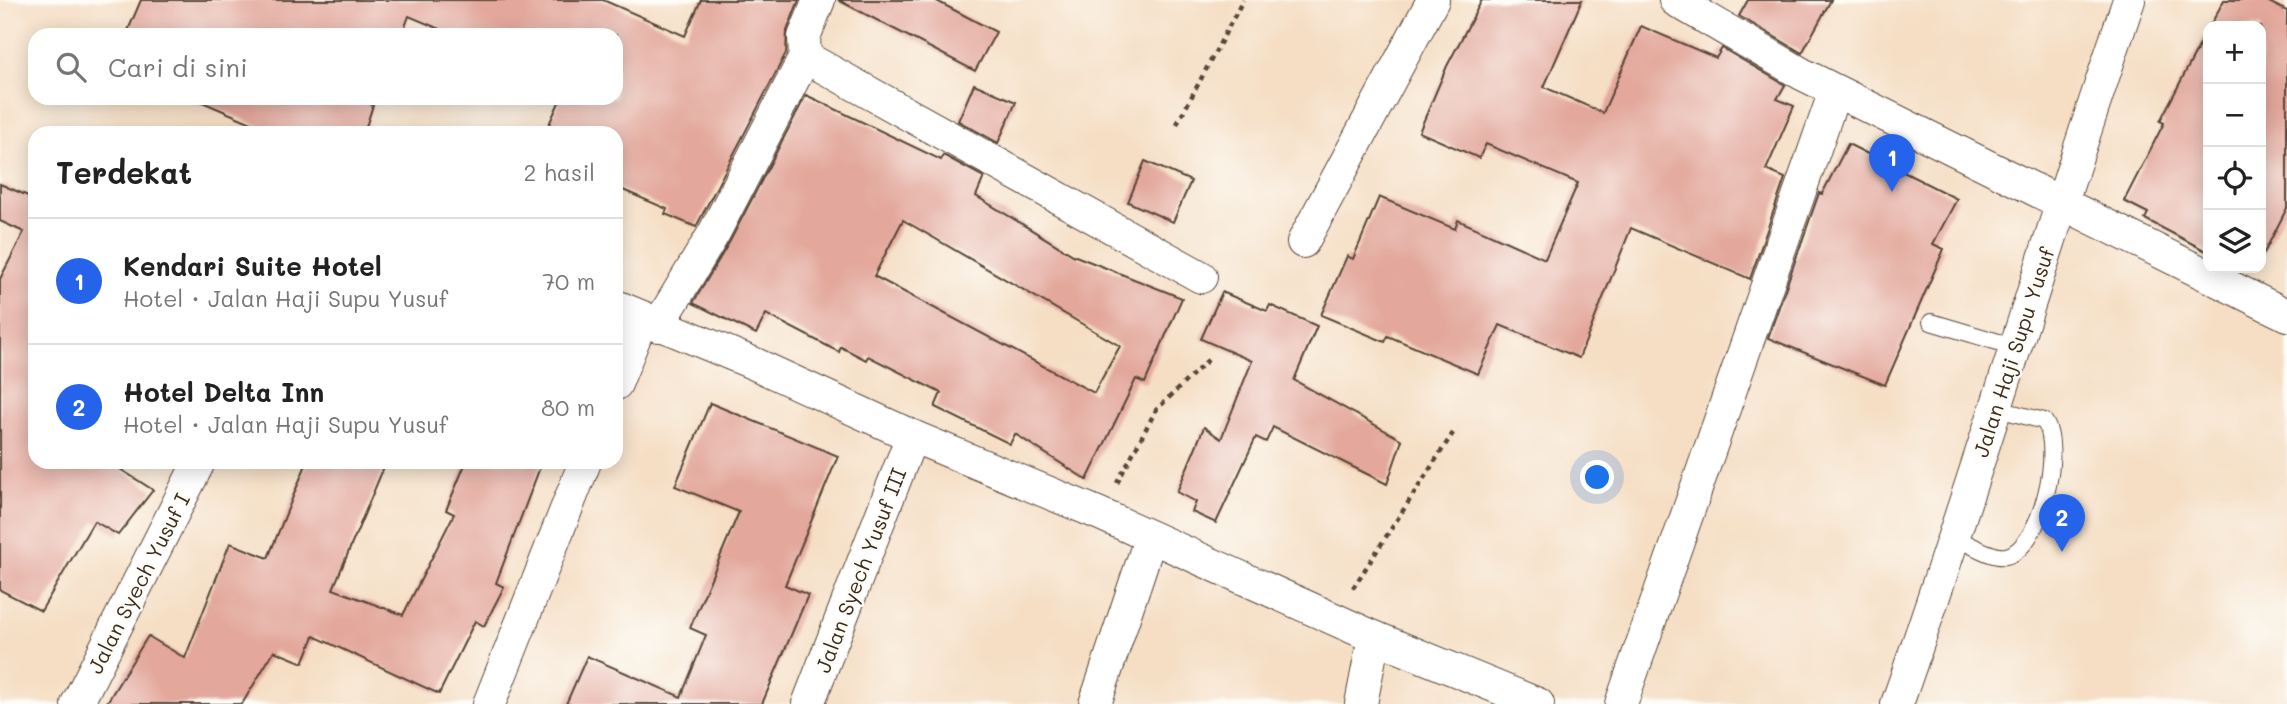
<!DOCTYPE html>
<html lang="id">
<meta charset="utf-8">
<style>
:root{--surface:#fff;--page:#f6f6f6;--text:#222;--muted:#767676;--line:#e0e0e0;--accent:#2563eb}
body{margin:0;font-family:Mali,sans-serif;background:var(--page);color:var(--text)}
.controls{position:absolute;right:21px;top:21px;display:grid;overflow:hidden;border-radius:14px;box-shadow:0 4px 18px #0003}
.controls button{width:63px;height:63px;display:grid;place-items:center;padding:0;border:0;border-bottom:2px solid var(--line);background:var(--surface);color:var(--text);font:35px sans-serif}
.you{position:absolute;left:1598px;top:478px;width:24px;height:24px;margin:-18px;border:5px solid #fff;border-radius:50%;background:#1a73e8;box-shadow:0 0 0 10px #1a73e833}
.badge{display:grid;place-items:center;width:46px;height:46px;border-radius:50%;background:var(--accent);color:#fff;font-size:23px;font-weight:700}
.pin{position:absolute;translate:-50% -58px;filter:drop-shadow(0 2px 4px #0008)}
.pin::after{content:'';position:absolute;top:37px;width:24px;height:21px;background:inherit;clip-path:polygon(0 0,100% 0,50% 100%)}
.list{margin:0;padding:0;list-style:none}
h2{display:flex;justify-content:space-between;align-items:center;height:91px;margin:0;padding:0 28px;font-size:30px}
h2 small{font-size:23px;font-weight:400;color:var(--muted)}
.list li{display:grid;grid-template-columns:46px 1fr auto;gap:21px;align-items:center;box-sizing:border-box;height:126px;padding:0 28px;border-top:2px solid var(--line)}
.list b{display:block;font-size:26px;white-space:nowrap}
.list p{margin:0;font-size:23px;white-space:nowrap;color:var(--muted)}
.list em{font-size:23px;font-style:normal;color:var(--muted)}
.icon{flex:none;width:38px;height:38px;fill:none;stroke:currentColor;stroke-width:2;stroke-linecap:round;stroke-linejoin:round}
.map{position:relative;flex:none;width:2287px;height:704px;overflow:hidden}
.search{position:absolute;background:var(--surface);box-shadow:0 4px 18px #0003;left:28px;top:28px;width:595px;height:77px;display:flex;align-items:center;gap:18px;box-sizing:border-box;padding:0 24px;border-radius:21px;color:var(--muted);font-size:26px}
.panel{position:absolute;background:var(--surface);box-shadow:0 4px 18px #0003;left:28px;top:126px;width:595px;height:343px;border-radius:21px}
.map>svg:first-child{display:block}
.building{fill:#e3a79b;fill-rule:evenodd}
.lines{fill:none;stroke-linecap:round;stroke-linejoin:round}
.service-casing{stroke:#574537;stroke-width:18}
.minor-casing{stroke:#574537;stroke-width:34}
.path{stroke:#574537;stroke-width:4.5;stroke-dasharray:5 5;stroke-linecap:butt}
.service{stroke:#fff;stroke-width:16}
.minor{stroke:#fff;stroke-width:32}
.labels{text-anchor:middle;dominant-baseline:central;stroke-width:5;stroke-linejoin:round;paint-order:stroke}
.street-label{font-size:21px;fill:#3b2a1e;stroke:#fdfcf7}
</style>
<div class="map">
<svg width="2287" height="704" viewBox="0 0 2287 704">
<rect width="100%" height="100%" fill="#fdfcf7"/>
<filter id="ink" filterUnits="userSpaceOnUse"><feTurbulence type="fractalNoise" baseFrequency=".0143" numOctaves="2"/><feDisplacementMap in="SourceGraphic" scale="14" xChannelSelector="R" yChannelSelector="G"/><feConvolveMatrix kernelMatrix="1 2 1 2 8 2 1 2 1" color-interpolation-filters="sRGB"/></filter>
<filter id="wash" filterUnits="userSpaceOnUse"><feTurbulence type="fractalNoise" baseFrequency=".00686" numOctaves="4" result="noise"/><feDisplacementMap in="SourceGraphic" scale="28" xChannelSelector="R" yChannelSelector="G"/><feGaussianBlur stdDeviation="1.57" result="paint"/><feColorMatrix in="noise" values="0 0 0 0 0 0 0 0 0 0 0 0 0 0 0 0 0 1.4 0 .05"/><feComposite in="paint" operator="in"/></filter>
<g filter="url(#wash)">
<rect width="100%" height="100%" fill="#f5dec4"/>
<g id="blocks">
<g class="building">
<polygon points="141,0 603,0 685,36 701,0 799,0 787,31 786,53 696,227 665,214 667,209 616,187 616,133 545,133 561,98 616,98 616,35 454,35 409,16 402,35 126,35"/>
<polygon points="838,0 935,0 996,32 975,71"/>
<polygon points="1482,0 1582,0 1544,87 1603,113 1641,26 1716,58 1722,48 1785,85 1777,99 1794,106 1766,170 1785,178 1750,279 1631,228 1579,358 1500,325 1478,374 1388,336 1385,342 1321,315 1347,256 1353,259 1379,197 1455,229 1458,220 1545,259 1578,183 1486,144 1479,158 1419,132 1447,66"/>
<polygon points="1748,0 1831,0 1802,53 1739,16"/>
<polygon points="2224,0 2265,0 2287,11 2287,208 2261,259 2261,26 2210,26"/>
<polygon points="2208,29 2208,252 2145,219 2148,213 2124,201 2164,123 2160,121"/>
<polygon points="974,84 1016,102 998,143 958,121"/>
<path d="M806,95l135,65 2,-5 41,22 -8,19 97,59 109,43 -37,85 -9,-4 -49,101 -72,-46 -5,10 -75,-37 6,-14 -73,-37 -2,4 -25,-13 -2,5 -73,-38 -10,20 -63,-31 37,-62zM903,220l217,126 -26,47 -220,-117z"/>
<polygon points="193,98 356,98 373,105 364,133 275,133"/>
<polygon points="1848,144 1957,199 1933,244 1944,249 1885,385 1768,338 1819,193 1822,194"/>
<polygon points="1145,161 1191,181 1173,222 1128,202"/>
<polygon points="0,184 35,199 35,462 109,462 153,490 118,535 94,521 41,611 0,590 0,279 24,232 0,221"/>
<polygon points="1222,292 1267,311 1270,305 1317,326 1294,380 1402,440 1387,484 1273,427 1266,442 1256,437 1216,523 1192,512 1196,502 1177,492 1204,427 1221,439 1252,361 1201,339"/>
<polygon points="710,403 838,456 785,585 808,595 762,704 566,704 587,656 681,697 706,635 690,628 739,512 675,486"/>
<polygon points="307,462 386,462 333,589 403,615 454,514 446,510 466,462 542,462 496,583 504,587 484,626 475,621 439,694 314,636 303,663 274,651 242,704 106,704 148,636 185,658 230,543 268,558"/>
</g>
</g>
</g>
<g filter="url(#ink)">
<use href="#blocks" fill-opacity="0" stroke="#574537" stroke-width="2"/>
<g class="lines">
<defs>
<g id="service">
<polyline points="1931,322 2015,347"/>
<path d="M1955,538c14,5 37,21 51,18 35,-7 58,-109 38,-135l-50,-13"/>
</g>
<g id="minor">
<polyline points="819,0 804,37 805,57 1201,277"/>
<polyline points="1675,0 1802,74 2287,315"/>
<polyline points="1303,242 1433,0"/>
<polyline points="616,306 755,364 912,436 1100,514 1374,637 1538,704"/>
<polyline points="658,326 714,233 805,57"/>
<polyline points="616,384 642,319"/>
<polyline points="77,704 199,462"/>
<polyline points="489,704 585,462"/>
<polyline points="808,704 912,436"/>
<polyline points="1095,704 1150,539"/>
<polyline points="1361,704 1374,637"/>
<polyline points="1621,704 1835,91"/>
<path d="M1897,704c82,-233 152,-470 232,-704"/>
</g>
</defs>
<use href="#service" class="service-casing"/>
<use href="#minor" class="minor-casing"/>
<g class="path">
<polyline points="1177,124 1243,0"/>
<polyline points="1117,483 1156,410 1209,359"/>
<polyline points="1353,588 1453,433"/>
</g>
<use href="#service" class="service"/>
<use href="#minor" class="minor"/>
</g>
</g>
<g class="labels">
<g class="street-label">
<text transform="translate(2013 352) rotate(-72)">Jalan Haji Supu Yusuf</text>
<text transform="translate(860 570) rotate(-69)">Jalan Syech Yusuf III</text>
<text transform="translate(138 583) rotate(-63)">Jalan Syech Yusuf I</text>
</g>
</g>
</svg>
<div class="controls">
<button>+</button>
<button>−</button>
<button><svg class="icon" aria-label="locate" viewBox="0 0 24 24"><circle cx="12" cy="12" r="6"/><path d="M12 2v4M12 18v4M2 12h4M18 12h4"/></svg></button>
<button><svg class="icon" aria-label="layers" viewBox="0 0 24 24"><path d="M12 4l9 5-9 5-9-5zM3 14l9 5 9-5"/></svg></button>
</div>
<div class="you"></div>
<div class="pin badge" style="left:1892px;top:192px">1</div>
<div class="pin badge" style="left:2062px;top:552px">2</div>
<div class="search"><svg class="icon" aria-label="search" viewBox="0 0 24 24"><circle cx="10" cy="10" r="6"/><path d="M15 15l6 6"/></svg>Cari di sini</div>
<section class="panel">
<h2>Terdekat<small>2 hasil</small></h2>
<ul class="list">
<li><span class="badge">1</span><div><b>Kendari Suite Hotel</b><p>Hotel · Jalan Haji Supu Yusuf</p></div><em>70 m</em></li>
<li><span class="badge">2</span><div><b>Hotel Delta Inn</b><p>Hotel · Jalan Haji Supu Yusuf</p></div><em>80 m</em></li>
</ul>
</section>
</div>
